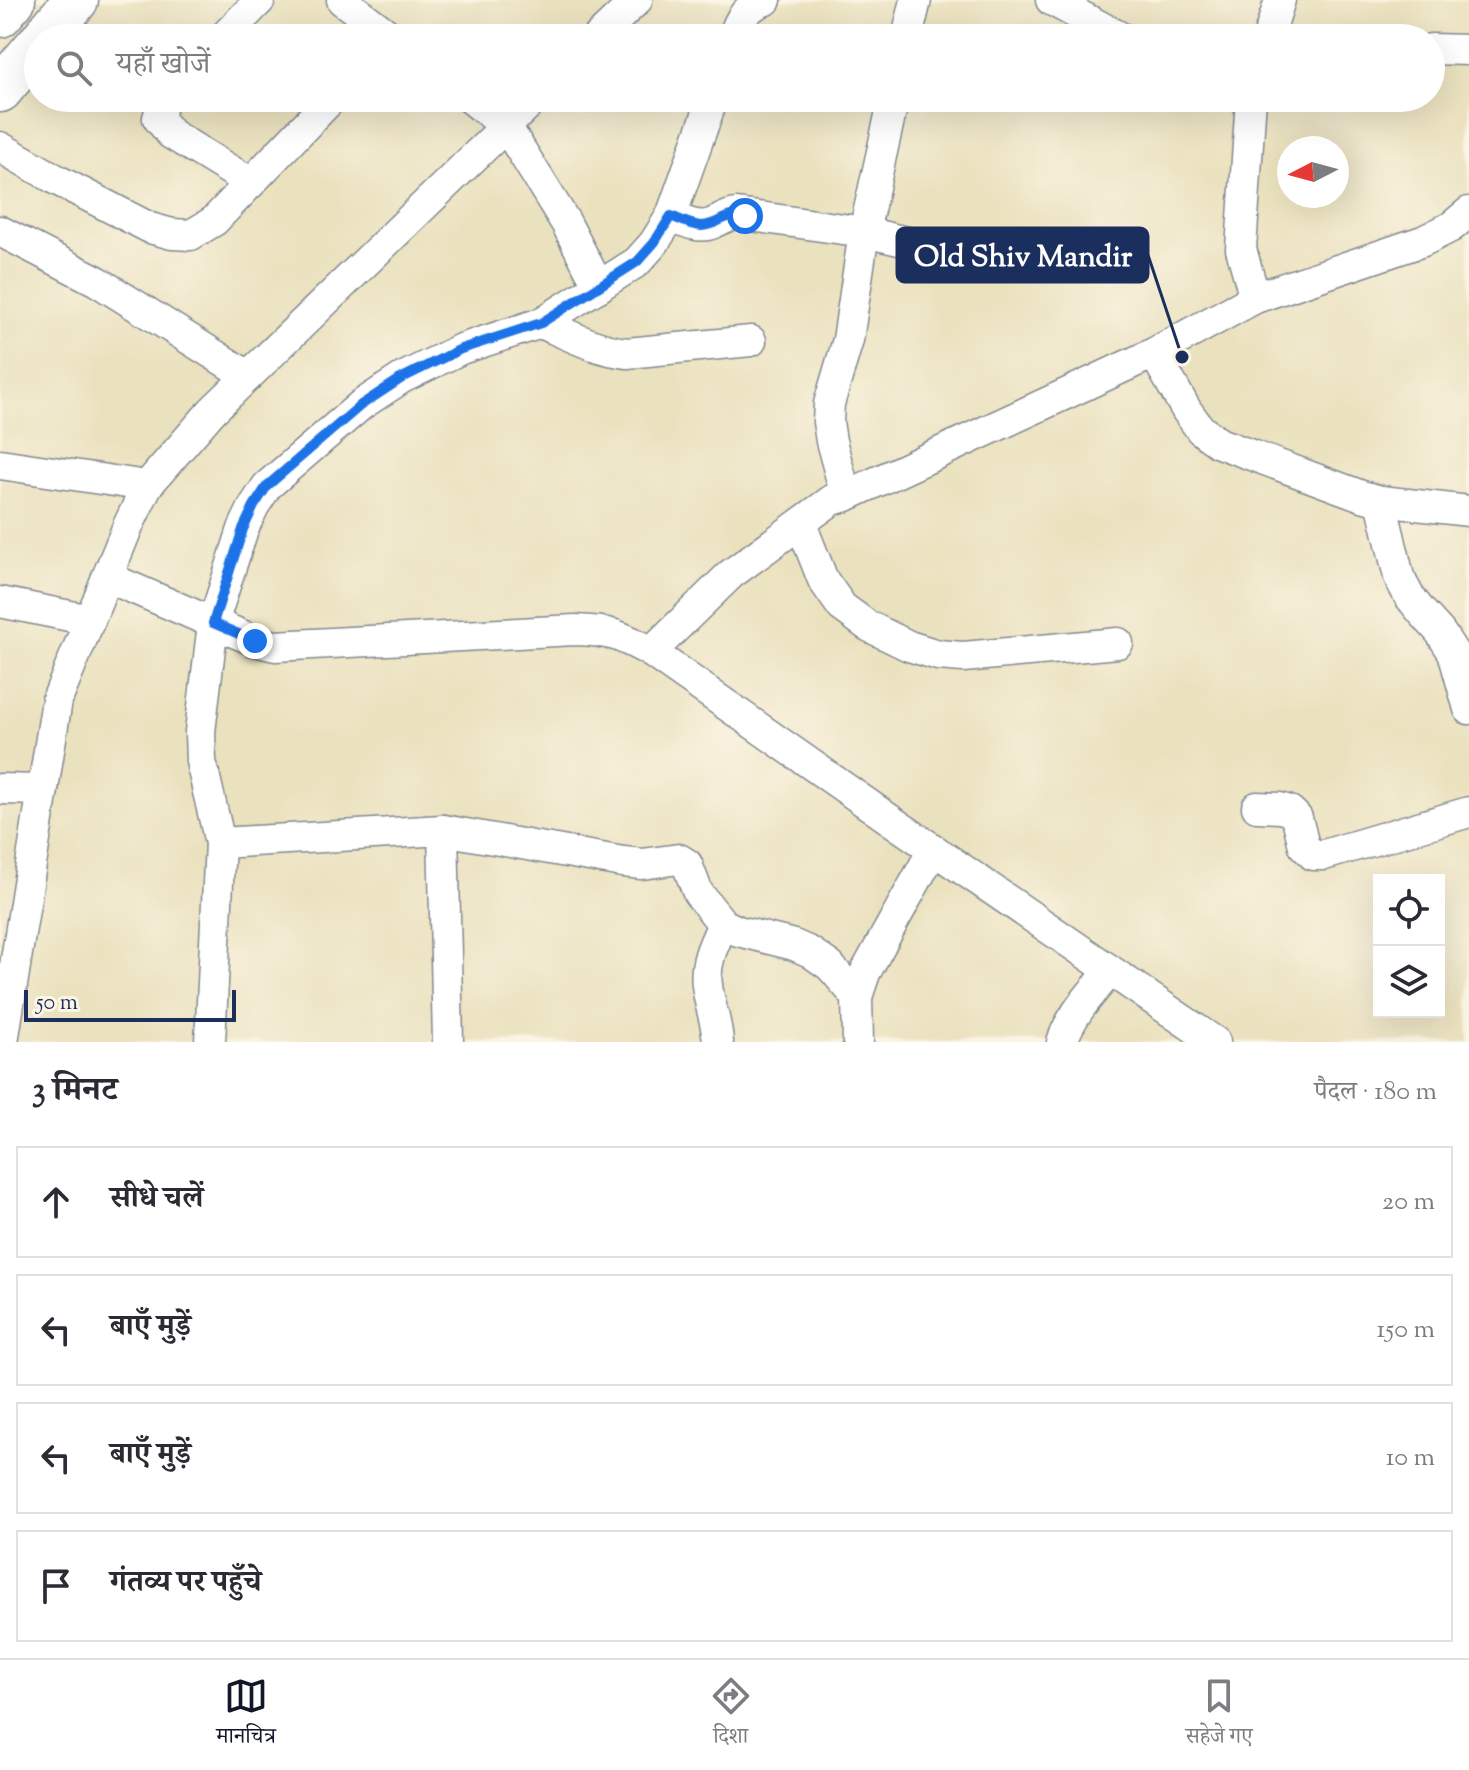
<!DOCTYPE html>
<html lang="hi">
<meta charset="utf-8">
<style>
:root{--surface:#fff;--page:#f7f7f7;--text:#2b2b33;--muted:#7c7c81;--line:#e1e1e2;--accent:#111827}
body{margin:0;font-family:"Sorts Mill Goudy","Noto Serif Devanagari",serif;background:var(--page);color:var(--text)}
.controls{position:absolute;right:24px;bottom:24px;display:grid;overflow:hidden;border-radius:0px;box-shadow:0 8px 32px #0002}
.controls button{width:72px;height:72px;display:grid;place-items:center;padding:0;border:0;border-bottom:2px solid var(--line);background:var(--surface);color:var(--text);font:40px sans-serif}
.compass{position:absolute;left:1277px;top:136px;width:72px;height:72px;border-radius:50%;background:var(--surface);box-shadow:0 8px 32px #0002;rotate:264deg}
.scale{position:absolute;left:24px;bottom:20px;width:212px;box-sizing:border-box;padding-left:8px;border:4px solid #1b2f5e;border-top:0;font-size:22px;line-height:28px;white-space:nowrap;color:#1b2f5e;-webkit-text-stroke:6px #fcf5e5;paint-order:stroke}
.stop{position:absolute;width:24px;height:24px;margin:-18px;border:6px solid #1a73e8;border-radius:50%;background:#fff}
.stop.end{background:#1a73e8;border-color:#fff;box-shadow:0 2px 8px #0008}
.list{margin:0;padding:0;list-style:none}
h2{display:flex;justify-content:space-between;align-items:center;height:104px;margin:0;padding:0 32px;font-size:34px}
h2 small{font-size:26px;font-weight:400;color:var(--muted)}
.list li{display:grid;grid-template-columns:52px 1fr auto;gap:24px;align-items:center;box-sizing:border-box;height:112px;margin:0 16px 16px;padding:0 16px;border:2px solid var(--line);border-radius:0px}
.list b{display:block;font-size:30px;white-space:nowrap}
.list em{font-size:26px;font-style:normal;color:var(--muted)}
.icon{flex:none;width:44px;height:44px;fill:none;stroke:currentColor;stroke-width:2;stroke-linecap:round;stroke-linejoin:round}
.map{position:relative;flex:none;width:1469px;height:1042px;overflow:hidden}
.search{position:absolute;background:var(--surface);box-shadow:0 8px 32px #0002;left:24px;right:24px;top:24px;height:88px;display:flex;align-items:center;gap:20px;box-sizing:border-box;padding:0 28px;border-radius:44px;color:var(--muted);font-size:30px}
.sheet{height:616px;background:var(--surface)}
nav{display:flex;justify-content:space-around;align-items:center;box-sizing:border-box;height:112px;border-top:2px solid var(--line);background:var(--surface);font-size:22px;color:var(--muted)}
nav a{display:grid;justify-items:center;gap:4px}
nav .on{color:var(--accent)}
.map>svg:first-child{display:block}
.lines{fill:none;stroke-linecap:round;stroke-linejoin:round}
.minor-casing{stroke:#82888e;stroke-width:33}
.highway-casing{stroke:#82888e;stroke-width:47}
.minor{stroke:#fff;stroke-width:30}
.highway{stroke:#fff;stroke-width:44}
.route{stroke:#1a73e8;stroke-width:10}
.leader{fill:none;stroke:#1b2f5e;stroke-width:3}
.callout-dot{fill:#1b2f5e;stroke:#fcf5e5;stroke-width:3}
.callout{fill:#1b2f5e;stroke:#1b2f5e;stroke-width:3}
.callout-label{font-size:30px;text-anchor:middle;font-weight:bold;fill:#fff}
</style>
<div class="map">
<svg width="1469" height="1042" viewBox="0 0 1469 1042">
<rect width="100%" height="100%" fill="#fcf5e5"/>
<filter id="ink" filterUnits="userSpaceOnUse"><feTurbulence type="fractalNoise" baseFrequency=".0125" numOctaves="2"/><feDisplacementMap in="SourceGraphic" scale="16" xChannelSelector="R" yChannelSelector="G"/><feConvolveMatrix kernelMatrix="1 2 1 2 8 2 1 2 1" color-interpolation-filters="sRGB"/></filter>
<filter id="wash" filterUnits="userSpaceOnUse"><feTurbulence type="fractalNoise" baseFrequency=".006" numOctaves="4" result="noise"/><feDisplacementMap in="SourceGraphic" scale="32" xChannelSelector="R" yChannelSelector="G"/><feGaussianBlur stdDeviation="1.8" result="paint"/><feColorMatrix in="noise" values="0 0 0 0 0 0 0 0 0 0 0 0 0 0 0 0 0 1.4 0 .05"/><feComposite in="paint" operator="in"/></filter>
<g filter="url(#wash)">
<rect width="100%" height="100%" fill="#eae1be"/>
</g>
<g filter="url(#ink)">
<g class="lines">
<defs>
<g id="minor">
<polyline points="342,0 392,38"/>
<polyline points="1051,0 1122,38"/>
<polyline points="223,38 260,0"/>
<polyline points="597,38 637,0"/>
<path d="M733,38c6,-19 14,-32 33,-38"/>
<polyline points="907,38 916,0"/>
<polyline points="1268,38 1280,0"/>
<polyline points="1431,49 1469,50"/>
<polyline points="164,98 158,118 171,134 251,183"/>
<polyline points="470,98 506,126 566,223 599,287"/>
<polyline points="1251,98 1241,249 1255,298"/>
<polyline points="0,147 57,180 150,228 172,234 191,235 214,221 332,98"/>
<path d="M671,216c13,5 26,13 40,8 10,-4 16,-9 26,-10l127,18 100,23"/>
<polyline points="0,231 97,281 248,376"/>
<path d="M541,323c28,12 56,27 86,30l124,-12"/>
<polyline points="1154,353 1187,411 1201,430 1219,443 1362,496 1381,501 1469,511"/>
<polyline points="0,464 147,486"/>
<polyline points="846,496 831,441 828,422 829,404 848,340 864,232 894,98"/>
<polyline points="1381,501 1399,577 1409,596 1421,611 1440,632 1453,652 1469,709"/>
<polyline points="801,524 823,580 842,607 868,626 909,646 938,655 963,657 1118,643"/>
<path d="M107,577l148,64 20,5 300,-16c36,1 45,5 76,22l238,167 326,223"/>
<polyline points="0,602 90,620"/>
<polyline points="651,652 731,574 832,500 846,496 1154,353 1255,298 1423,241 1451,227 1469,212"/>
<polyline points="0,789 43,790"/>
<polyline points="1257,807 1280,808 1290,811 1297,818 1304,846 1313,855 1324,855 1469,812"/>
<polyline points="443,830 448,1042"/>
<polyline points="220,843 443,830 623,862 642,864 679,859 687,864 698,893 723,924 738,931 794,945 810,952 830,966 857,997"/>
<polyline points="3,1042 57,700 128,526 147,486 212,411 535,98"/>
<polyline points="210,1042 220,843 201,761 200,732 213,623 243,529 254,506 267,486 361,405 402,378 461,349 541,323 637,262 654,243 671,216 713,98"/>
<path d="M718,1042c-1,-20 -9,-38 -11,-57 -3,-22 7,-42 16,-61"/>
<polyline points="858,1042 857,997 865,973 933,850"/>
<path d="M1062,1042c9,-28 30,-49 48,-71"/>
</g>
<g id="highway">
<polyline points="0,15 13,0"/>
<polyline points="44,38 76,0"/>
<polyline points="0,90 38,45"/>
</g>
</defs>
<use href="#minor" class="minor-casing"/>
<use href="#highway" class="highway-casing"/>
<use href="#minor" class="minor"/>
<use href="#highway" class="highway"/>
</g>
</g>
<g class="lines" filter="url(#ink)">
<path class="route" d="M255,641l-42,-18 30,-94 11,-23 13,-20 94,-81 41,-27 59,-29 80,-26 96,-61 17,-19 17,-27c10,4 21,10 31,10 18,-1 22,-14 43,-10"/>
</g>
<path class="leader" d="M1182 357L1148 255"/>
<circle class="callout-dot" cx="1182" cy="357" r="8"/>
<rect class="callout" x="897" y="228" width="251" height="54" rx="8"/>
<g class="callout-label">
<text x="1023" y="266">Old Shiv Mandir</text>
</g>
</svg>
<div class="controls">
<button><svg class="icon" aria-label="locate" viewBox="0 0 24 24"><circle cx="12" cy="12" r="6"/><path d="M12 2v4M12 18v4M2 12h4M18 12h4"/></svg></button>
<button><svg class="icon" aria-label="layers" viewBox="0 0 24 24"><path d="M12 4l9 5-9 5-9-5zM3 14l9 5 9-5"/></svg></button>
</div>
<svg class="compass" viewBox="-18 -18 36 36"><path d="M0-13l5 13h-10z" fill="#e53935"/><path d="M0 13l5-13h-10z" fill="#7c7c81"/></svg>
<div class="scale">50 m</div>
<div class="stop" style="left:745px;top:216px"></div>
<div class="stop end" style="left:255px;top:641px"></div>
<div class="search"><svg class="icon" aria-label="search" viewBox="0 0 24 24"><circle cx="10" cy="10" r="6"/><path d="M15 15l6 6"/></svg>यहाँ खोजें</div>
</div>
<section class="sheet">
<h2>3 मिनट<small>पैदल · 180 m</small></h2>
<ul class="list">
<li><svg class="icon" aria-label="ahead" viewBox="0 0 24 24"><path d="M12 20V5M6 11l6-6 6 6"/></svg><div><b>सीधे चलें</b></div><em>20 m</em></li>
<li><svg class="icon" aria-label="left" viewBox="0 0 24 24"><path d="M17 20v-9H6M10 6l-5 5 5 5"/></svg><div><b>बाएँ मुड़ें</b></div><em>150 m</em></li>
<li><svg class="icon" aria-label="left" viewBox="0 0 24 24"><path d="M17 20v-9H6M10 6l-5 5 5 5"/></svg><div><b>बाएँ मुड़ें</b></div><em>10 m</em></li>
<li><svg class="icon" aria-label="arrive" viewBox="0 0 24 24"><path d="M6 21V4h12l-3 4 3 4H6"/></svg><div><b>गंतव्य पर पहुँचे</b></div></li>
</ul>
</section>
<nav>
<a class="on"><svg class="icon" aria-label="map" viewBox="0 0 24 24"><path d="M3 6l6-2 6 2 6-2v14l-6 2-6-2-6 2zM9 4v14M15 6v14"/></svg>मानचित्र</a>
<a><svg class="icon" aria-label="directions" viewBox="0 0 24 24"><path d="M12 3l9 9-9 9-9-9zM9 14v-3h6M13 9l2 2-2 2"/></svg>दिशा</a>
<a><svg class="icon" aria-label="saved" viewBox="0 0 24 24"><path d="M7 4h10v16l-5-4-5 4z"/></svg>सहेजे गए</a>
</nav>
